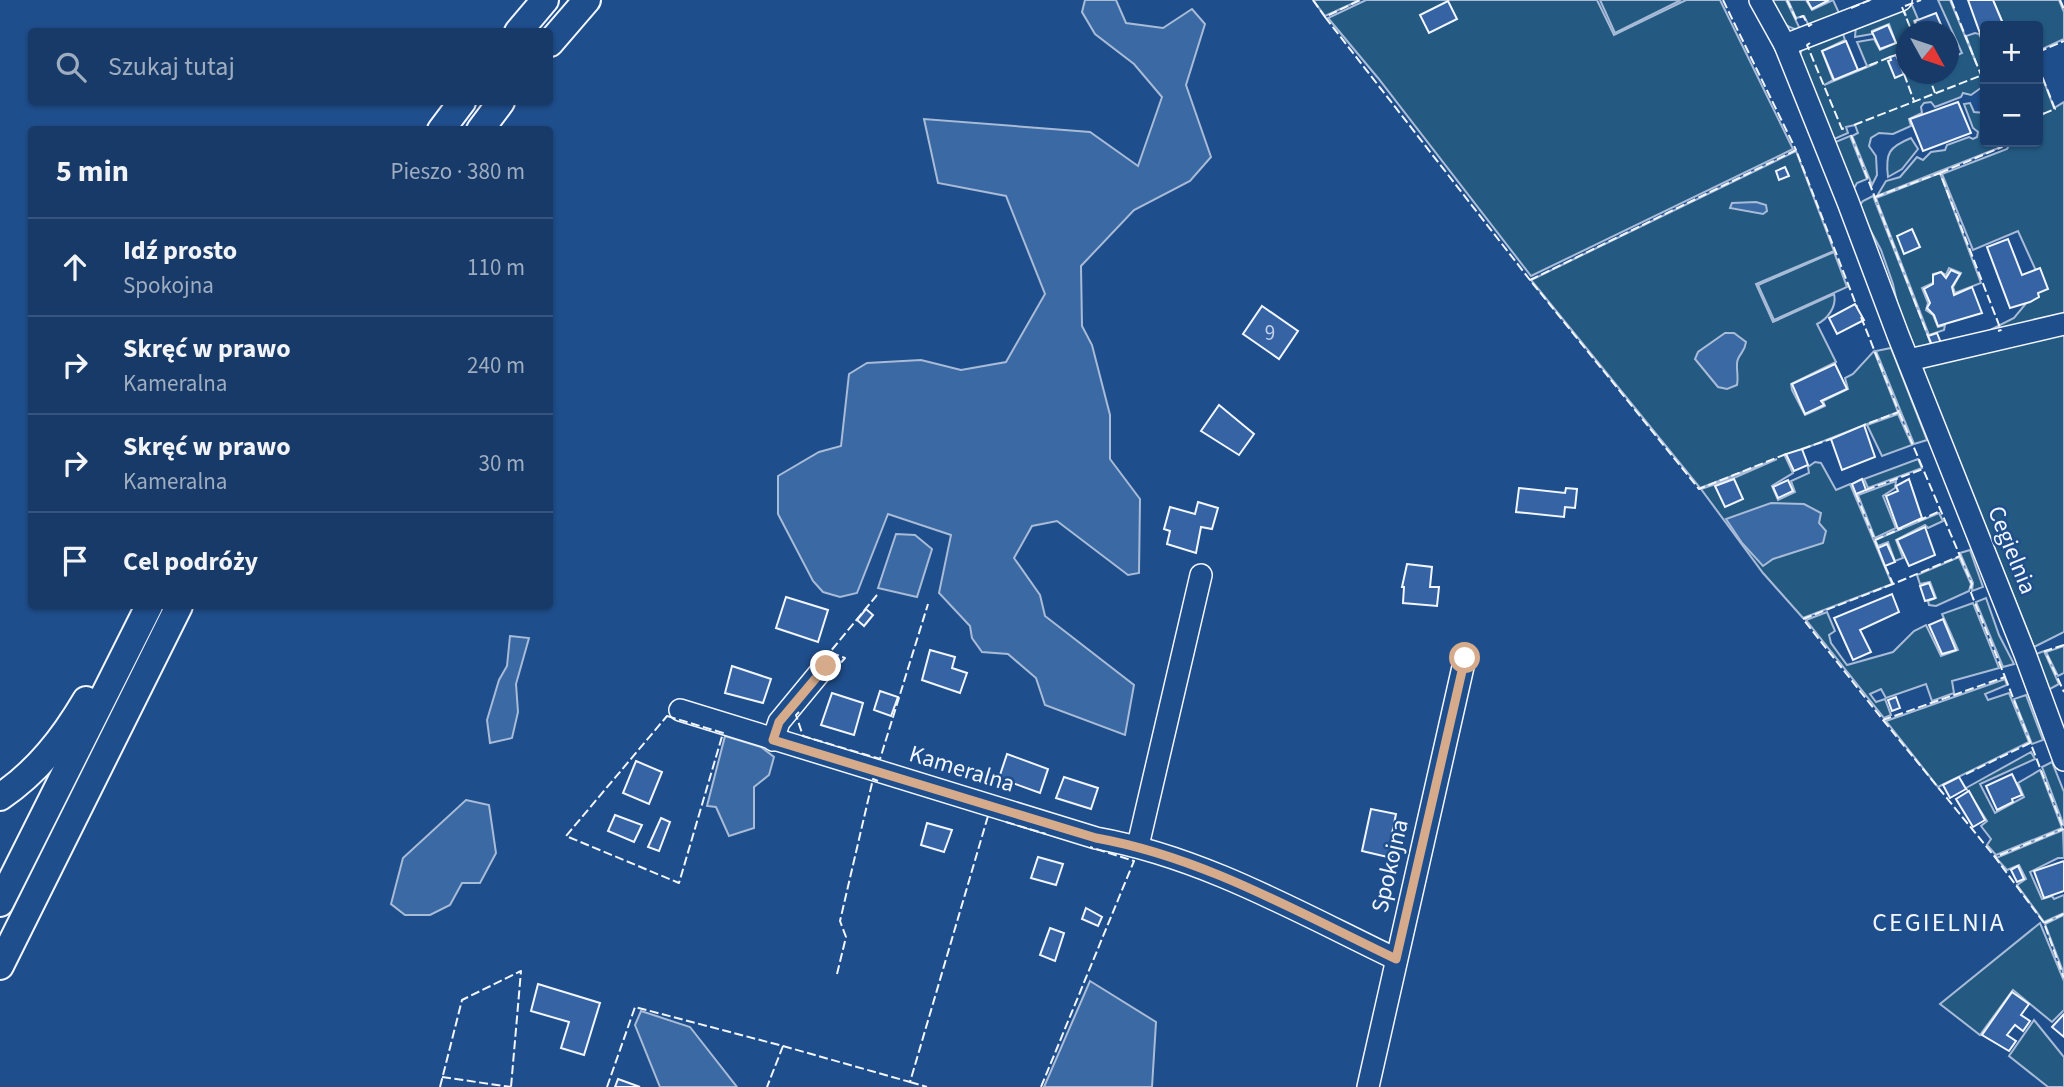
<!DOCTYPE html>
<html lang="pl">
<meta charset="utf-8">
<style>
:root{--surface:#173a69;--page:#244571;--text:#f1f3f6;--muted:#9eadc0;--line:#36547d}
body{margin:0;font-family:"Source Sans 3",sans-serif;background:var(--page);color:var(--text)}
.controls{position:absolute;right:21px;top:21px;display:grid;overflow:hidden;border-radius:7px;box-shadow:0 2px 5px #0004}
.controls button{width:63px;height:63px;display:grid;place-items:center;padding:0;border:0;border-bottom:2px solid var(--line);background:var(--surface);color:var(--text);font:35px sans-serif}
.compass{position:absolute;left:1896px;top:21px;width:63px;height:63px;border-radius:50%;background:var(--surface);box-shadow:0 2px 5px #0004;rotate:130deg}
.stop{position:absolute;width:21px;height:21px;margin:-16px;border:5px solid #d6ab8b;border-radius:50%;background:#fff}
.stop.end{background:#d6ab8b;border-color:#fff;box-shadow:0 2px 7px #0008}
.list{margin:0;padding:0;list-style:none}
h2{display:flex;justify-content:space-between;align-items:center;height:91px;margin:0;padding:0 28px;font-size:30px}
h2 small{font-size:23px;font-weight:400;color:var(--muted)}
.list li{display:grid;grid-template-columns:46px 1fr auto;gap:21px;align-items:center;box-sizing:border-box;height:98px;padding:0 28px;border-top:2px solid var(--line)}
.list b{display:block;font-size:26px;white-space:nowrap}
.list p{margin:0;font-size:23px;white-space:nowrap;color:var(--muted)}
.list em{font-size:23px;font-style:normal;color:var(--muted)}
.icon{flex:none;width:38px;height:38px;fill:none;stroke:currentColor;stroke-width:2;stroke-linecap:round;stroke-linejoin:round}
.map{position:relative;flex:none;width:2064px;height:1087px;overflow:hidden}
.search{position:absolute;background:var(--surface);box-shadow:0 2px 5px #0004;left:28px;top:28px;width:525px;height:77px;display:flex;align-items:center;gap:18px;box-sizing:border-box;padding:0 24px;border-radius:7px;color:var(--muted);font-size:26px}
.panel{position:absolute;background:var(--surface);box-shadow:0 2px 5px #0004;left:28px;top:126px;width:525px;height:483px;border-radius:7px}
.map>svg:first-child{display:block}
.green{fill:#245a82;stroke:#a8bbd7;stroke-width:2}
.water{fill:#3b69a3;stroke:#a8bbd7;stroke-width:2}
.building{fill:#3563a3;stroke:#f2f6ff;stroke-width:2}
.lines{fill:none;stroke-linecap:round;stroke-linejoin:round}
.minor-casing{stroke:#f2f6ff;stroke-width:24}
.major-casing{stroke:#f2f6ff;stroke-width:30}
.minor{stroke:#1f4e8c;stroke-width:21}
.major{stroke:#1f4e8c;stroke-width:26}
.fence{stroke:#f2f6ff;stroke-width:2;stroke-dasharray:9 3.5;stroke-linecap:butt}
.route{stroke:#d6ab8b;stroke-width:9}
.labels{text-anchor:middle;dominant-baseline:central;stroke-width:5;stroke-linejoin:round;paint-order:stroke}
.number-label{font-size:21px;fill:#c3d1e8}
.street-label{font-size:24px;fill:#f2f6ff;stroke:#1f4e8c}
.neighbourhood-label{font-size:26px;letter-spacing:2px;fill:#f2f6ff;stroke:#1f4e8c}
</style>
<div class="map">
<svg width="2064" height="1087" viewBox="0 0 2064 1087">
<rect width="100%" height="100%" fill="#1f4e8c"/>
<g class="green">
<polygon points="1313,0 1360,0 1325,16"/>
<polygon points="1366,0 1597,0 1614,35 1686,0 1720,0 1793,149 1531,276 1378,78 1328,18"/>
<polygon points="1600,0 1681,0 1615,33"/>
<path d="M1772,0h14l14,29c-18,1 -21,-15 -28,-29z"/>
<polygon points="1788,0 1806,0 1812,10 1833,0 1839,13 1809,26 1804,16 1796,18"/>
<polygon points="1938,0 1950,0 1977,65 1966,36 1975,33 1979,34 1985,46 1985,85 1971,95 1963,93 1961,97 1935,107 1931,102 1924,103 1921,107 1922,113 1909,119 1911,126 1893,134 1879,133 1871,138 1869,146 1876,156 1877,175 1872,185 1852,136 1858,133 1855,125 1846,127 1848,133 1832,140 1800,55 1802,49 1842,31 1845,40 1822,51 1833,80 1824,85 1877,63 1867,66 1857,42 1874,39 1880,50 1896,43 1889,24 1872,31 1872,34 1855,37 1856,26 1902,7 1906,16 1903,7 1912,5 1918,19 1914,21 1918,31 1906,32 1906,74 1948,74 1949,59 1962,53"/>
<polygon points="1993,0 2059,0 2064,12 2064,39 2038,51 2038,26 2004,26"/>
<polygon points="2038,66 2054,108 2064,102 2064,632 2034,647 1921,365 2014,318 2042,284 2018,231 1973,250 1942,174 2007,149 2011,142 2038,142 2038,118 2045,113 2038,116"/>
<polygon points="1970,103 1974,112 1985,113 1985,142 1998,142 2001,147 1877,196 1886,181 1900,177 1917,157 1923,160 1931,152 1945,150 1947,145 1969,137 1973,139 1977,137 1978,132 1973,128 1964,104"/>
<polygon points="1850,136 1867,179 1857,183 1853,190 1833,143"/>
<path d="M1911,138l7,11 -16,20 -14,8c-3,-24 1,-30 23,-39z"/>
<path d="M1796,151l38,100 -78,33 17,38 61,-28c3,12 -6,25 -17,30l19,38 -45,22 1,6 13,25 20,-9 -2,-5 25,-12 -3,-11 8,-4 21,-23 24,61 -113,44 8,17 -21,13 6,14 17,-8 -4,-11 18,-8 -1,-6 7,-5 6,1 15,27 14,-6 42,100 -89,34 -40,-45 -62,-84 35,-12 41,-18 -77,29 -169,-208z"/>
<polygon points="1940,173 1981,283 1955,293 1953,287 1961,273 1949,268 1946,275 1941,272 1933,274 1933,283 1922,288 1928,303 1926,310 1933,315 1938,327 1945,325 1944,330 1929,335 1876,198"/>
<polygon points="1873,196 1928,336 1931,345 1915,349 1898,307 1893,284 1881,250 1858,207 1863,201"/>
<polygon points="1834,252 1847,287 1774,320 1758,285"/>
<polygon points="1891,348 1927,440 1914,444 1876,351"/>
<polygon points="1898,414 1912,445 1882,456 1867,425"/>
<polygon points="1918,459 1922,468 1868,488 1864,479"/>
<polygon points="1896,481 1895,488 1883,496 1896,528 1875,538 1858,495"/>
<polygon points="1939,513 1943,521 1928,528 1925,525 1896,540 1903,558 1895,561 1888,542 1878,546 1875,540"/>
<polygon points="1970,550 1983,587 1972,591 1973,583 1960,553"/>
<polygon points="1959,557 1971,584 1969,591 1936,606 1929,605 1928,601 1936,598 1930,582 1920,584 1917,575"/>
<polygon points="1986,598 1999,635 2014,664 2003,667 1976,602"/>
<polygon points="1973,603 1999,668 1952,681 1954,693 1932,701 1926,684 1886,698 1881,689 1870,694 1876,702 1885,699 1891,715 1884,718 1806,620 1827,612 1835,631 1829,635 1831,643 1847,665 1893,652 1914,631 1926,625 1941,656 1958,650 1942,614"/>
<polygon points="2064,646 2064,673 2058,676 2046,652"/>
<polygon points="2044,651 2059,684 2048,690 2036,654"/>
<polygon points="2005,679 2007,685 1985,694 1988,700 2009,693 2029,742 1938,787 1886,721"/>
<polygon points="2026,695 2043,740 2032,744 2014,699"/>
<polygon points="2031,752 2035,759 1980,784 1995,813 2024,797 2018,783 2040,770 2062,828 1996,855 1987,845 1991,839 1981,826 1987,821 1966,788"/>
<polygon points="2052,762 2064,792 2064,826 2042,767"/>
<polygon points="2063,830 2064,858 2058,858 2030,872 2042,899 2052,896 2054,899 2064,895 2064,913 2044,922 2017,885 2026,879 2019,865 2007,870 1996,858"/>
<polygon points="2064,915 2064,974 2045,924"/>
<polygon points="2040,923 2064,981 2064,1010 2052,1022 2013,990 1980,1035 1940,1004"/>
<polygon points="2034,1020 2064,1057 2064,1087 2048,1087 2009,1056"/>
</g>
<g class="water">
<polygon points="1085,0 1116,0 1126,23 1163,28 1192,9 1205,24 1186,85 1211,157 1190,181 1134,210 1081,266 1082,326 1092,345 1110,415 1110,459 1140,499 1139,573 1128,575 1057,521 1032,526 1014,558 1040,595 1045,616 1134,685 1125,735 1045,705 1036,678 1008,654 982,652 972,638 970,626 939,593 951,535 888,514 857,593 840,597 823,592 813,581 778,514 778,476 819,452 841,446 849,374 867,363 921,360 961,370 1006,362 1045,294 1006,196 938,183 924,119 1090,132 1138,166 1162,97 1134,64 1095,34 1082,12"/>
<polygon points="1756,202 1766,205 1767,211 1763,214 1730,208 1732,203"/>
<path d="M1725,333h9l12,9c-1,9 -5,10 -8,17 -3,7 1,15 -1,26l-10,4 -9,-2 -23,-28 3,-7z"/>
<polygon points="1771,503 1804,504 1821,513 1819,523 1826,531 1823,543 1773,559 1763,566 1742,543 1726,519"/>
<polygon points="896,534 915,535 932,549 917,597 878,588"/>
<polygon points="510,636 529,638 516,684 518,712 512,738 490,743 487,720 499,680 507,666"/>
<polygon points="725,736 761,747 774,757 769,775 754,787 754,828 729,836 716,807 707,806"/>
<polygon points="466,800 489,805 496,853 480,883 462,883 450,905 430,915 405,915 391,904 403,858"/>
<polygon points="1090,981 1156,1022 1152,1087 1044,1087"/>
<polygon points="641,1011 690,1027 737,1087 660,1087 635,1025"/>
</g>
<g class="building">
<polygon points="1807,0 1829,0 1812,9"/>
<polygon points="1968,0 1993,0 2004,26 1985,26 1985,34 1981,36"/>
<polygon points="1448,1 1457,19 1429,33 1420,15"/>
<polygon points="1936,13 1944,32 1919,32 1915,21"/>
<polygon points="1888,25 1896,43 1880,49 1872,32"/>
<polygon points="1846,41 1858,70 1834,80 1822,51"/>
<polygon points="1896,55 1904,74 1895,78 1888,61 1891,60 1890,57"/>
<polygon points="1958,102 1971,133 1923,151 1910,119"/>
<polygon points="1785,167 1789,176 1779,180 1776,171"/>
<polygon points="1912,229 1920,247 1904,254 1897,236"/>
<polygon points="2008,239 2022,275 2040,268 2048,289 2038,293 2039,297 2030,302 2010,308 1987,247"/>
<polygon points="1951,270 1960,274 1952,287 1954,295 1972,287 1982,313 1938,326 1934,315 1927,308 1930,303 1924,289 1933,284 1933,275 1941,272 1946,278"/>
<polygon points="1855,304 1864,320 1837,334 1829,318"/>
<polygon points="1262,306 1298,331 1279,359 1243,334"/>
<polygon points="1937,333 1941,343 1932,345 1928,336"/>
<polygon points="1835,364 1847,389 1821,401 1824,405 1805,414 1792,384"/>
<polygon points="1219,405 1254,434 1239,455 1201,431"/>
<polygon points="1864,425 1875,457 1842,470 1831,439"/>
<polygon points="1802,449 1808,465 1794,471 1786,454"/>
<polygon points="1734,479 1743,499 1725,507 1715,486"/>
<polygon points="1862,479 1866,490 1856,494 1852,484"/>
<polygon points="1909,479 1922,518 1898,529 1886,496 1898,491 1896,486"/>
<polygon points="1788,480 1793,491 1778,498 1773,487"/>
<polygon points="1519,488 1565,493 1566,488 1577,489 1575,508 1565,507 1564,517 1516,512"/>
<polygon points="1198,502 1218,508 1212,529 1201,527 1196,553 1167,544 1170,531 1164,529 1170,507 1195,514"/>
<polygon points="1925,527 1935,555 1909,566 1897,540"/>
<polygon points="1887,544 1895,562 1885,566 1878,548"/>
<polygon points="1407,564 1432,567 1430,587 1439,587 1437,606 1403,603 1404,587 1402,587"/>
<polygon points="1929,583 1935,598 1925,601 1920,586"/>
<polygon points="1892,594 1899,612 1860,630 1871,652 1853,660 1834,618"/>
<polygon points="786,597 828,610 818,642 776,628"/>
<polygon points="866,609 873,615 864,626 857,620"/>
<polygon points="1943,619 1956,650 1942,654 1929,625"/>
<polygon points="930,650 955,657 952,668 967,673 960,693 922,680"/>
<polygon points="732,666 771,679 763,703 725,693"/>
<polygon points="880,691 898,697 891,716 874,710"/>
<polygon points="832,693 863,703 854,735 821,725"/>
<polygon points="1896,697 1900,708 1892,711 1888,700"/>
<polygon points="1007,754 1048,769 1040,793 999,778"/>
<polygon points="636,761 662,772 649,804 623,793"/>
<polygon points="2012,774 2022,795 2012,799 2013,802 1997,810 1986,786"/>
<polygon points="1064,777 1098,788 1091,809 1056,798"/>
<polygon points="1959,777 1966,789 1950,798 1943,785"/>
<polygon points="1969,791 1985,820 1973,827 1956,799"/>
<polygon points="1371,809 1396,814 1391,839 1396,840 1392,858 1362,851"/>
<polygon points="615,815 642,825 634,842 608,831"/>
<polygon points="661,818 670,822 659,851 648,847"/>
<polygon points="927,823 952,830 944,852 921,845"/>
<polygon points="1038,857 1063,864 1056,885 1031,878"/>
<polygon points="2064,861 2064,891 2044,898 2034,871"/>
<polygon points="2018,866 2024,879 2017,882 2011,870"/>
<polygon points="1086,908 1102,917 1098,926 1082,919"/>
<polygon points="1050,928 1064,933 1055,961 1040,955"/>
<polygon points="538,984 600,1003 584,1055 561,1048 569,1022 531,1011"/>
<polygon points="2012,992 2029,1004 2021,1015 2030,1021 2023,1031 2015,1025 2007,1035 2016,1041 2009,1051 1982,1035"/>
<polygon points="2064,1014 2064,1037 2052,1027"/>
<polygon points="618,1079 640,1087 615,1087"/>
</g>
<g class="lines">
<defs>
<g id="minor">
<polyline points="1760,0 1785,45 1848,202 1898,335 2025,654 2064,760"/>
<polyline points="1785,45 1901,0"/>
<polyline points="1909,360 2064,324"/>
<path d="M680,710l416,128c107,19 204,75 300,121"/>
<polyline points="773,740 779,722 826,665"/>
<polyline points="1136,845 1140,837 1201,575"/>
<polyline points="1368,1087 1465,658"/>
</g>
<g id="major">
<polyline points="518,32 545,0"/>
<polyline points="550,43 587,0"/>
<polyline points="441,130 462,102"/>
<polyline points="480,130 501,102"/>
<path d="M0,797c37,-25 63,-58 86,-97"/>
<polyline points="0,903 149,606"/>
<polyline points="0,966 179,606"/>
</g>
</defs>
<use href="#minor" class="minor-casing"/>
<use href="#major" class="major-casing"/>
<use href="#minor" class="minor"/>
<use href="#major" class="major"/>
<g class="fence">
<polyline points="1313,0 1325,17 1360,0"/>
<polyline points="1723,0 1796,150"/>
<polyline points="1787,0 1796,19 1803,16 1809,26 1812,24"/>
<polyline points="1951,0 1981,75"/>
<polyline points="2060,0 2064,9"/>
<polyline points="1905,6 1921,0"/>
<polyline points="1902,7 1912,32"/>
<polyline points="1851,8 1870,0"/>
<polyline points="1325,17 1530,280"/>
<polyline points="1810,43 1807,45 1842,129 1847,127"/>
<polyline points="2038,52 2064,41"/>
<polyline points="2038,66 2055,109 2038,116"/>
<polyline points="1858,70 1890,57"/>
<polyline points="1904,74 1914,101"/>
<polyline points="1928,74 1935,93"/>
<polyline points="1854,125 1985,74"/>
<polyline points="1851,135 1928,336"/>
<polyline points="1940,173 2002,147 1999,142"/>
<polyline points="1875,197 1940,173 2001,330 1998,331"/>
<polyline points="1861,317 1899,412 1864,425"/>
<polyline points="1802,449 1831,439"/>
<polyline points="1786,454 1699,489 1530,280 1796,150 1857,307"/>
<polyline points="1866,490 1923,469 1899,412"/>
<polyline points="1856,494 1878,548"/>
<polyline points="1918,521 1940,511"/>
<polyline points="1875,540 1902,528"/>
<polyline points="1885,566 1893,584 1960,556 1923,469"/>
<polyline points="1893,584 1803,619 1883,720 2005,677 1973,598 1970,590 1972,584 1960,556"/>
<polyline points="2064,645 2045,651 2064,692"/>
<polyline points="833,672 845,658 830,652 877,595"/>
<polyline points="2005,677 2064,830"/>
<polyline points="799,712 796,715 803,736 880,759 928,604"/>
<polygon points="667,716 723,733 679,883 566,836"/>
<polyline points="1883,720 1995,857"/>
<polyline points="1966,774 2030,743"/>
<polyline points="1006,822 1046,834"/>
<polyline points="2064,914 2044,923 2064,978"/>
<polyline points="2044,923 1995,857 2063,829"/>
<polyline points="837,974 846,937 840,921 873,779 878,781"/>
<polyline points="783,1046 910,1082 988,816 985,815"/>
<polyline points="442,1077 511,1087"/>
<polyline points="910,1082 927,1087"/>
<polyline points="440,1087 462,1000 521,971 511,1087"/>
<polyline points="607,1087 635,1007 783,1046 767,1087"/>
<polyline points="1041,1087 1134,861 1090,847"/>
</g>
</g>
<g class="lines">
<path class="route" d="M826,666l-47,56 -6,18 323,98c107,19 203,75 300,121l69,-301"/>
</g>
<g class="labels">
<g class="number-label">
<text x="1270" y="333">9</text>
</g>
<g class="street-label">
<text transform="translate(2012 550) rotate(68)">Cegielnia</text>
<text transform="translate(962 769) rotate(17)">Kameralna</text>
<text transform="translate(1390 866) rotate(-77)">Spokojna</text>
</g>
<g class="neighbourhood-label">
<text x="1939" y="922">CEGIELNIA</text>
</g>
</g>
</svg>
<div class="controls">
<button>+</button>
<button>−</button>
</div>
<svg class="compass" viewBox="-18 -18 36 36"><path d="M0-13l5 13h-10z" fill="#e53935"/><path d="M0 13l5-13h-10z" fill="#9eadc0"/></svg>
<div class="stop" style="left:1465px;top:658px"></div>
<div class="stop end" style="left:826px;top:666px"></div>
<div class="search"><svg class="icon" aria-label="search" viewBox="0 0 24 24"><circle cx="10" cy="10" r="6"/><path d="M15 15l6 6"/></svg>Szukaj tutaj</div>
<section class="panel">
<h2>5 min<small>Pieszo · 380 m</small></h2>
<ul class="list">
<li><svg class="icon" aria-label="ahead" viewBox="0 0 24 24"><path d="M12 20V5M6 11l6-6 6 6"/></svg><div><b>Idź prosto</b><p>Spokojna</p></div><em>110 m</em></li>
<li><svg class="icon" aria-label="right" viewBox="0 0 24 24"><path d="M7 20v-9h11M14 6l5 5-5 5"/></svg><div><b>Skręć w prawo</b><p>Kameralna</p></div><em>240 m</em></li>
<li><svg class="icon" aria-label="right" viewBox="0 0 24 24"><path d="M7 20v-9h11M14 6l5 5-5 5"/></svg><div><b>Skręć w prawo</b><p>Kameralna</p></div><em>30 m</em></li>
<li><svg class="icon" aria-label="arrive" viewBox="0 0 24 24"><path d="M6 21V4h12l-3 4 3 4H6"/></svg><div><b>Cel podróży</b></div></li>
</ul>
</section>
</div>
